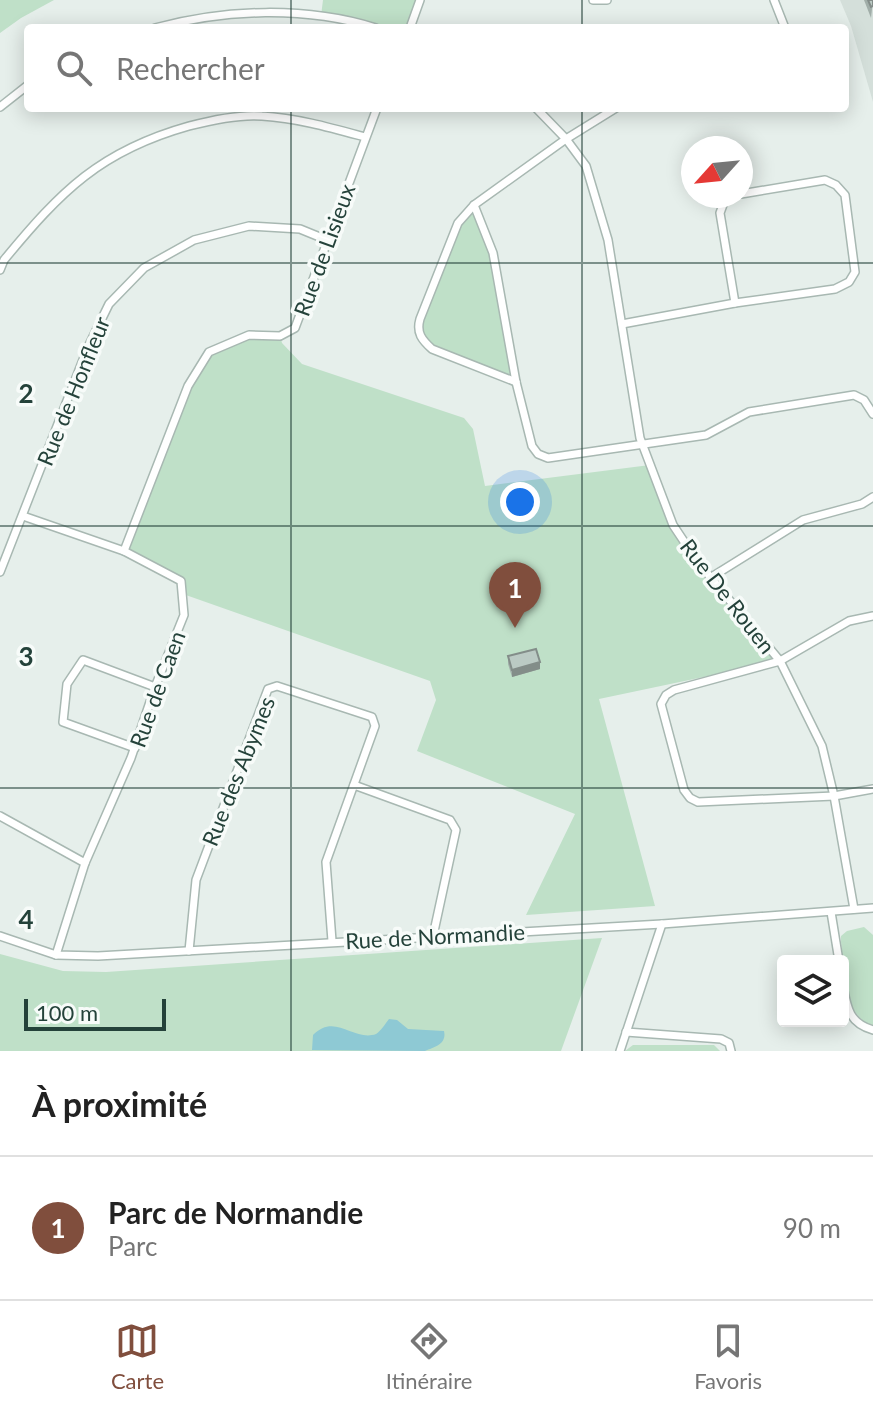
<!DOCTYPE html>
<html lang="fr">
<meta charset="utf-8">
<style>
:root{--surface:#fff;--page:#f2f2f2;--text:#222;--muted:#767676;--line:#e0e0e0;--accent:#804e3d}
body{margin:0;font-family:Lato,sans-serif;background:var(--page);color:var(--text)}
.controls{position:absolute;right:24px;bottom:24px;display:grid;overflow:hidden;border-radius:8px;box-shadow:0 4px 20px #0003}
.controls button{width:72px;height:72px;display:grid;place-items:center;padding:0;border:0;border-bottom:2px solid var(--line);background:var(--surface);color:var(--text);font:40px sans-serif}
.compass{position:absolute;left:681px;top:136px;width:72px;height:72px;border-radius:50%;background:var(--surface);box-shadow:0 4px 20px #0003;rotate:243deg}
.scale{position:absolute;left:24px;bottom:20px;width:142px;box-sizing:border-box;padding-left:8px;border:4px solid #24423a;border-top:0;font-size:22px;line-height:28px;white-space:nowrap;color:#24423a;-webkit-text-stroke:6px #f7fbf9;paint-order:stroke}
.you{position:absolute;left:520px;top:502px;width:28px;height:28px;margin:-20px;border:6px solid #fff;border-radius:50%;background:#1a73e8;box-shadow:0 0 0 12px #1a73e833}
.badge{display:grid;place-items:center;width:52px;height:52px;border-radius:50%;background:var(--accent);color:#fff;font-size:26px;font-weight:700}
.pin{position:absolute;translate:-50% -66px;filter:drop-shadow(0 2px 4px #0008)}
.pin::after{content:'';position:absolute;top:42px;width:28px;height:24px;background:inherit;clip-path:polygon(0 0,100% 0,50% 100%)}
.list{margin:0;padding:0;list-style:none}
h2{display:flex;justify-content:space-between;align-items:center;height:104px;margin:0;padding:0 32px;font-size:34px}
h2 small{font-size:26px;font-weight:400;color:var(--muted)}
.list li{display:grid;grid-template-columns:52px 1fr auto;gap:24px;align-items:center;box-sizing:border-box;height:144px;padding:0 32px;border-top:2px solid var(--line)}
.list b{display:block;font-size:30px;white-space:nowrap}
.list p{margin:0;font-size:26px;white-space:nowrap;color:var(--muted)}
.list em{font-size:26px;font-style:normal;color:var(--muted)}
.icon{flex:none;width:44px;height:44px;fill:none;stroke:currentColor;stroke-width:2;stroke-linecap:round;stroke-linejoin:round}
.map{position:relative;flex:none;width:873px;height:1051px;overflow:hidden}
.search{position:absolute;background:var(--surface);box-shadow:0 4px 20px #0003;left:24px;right:24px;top:24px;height:88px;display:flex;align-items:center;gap:20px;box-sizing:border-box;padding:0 28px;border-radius:8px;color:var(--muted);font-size:30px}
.sheet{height:248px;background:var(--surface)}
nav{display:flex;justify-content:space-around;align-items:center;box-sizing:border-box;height:112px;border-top:2px solid var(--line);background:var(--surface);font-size:22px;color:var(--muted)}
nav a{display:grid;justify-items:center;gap:4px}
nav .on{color:var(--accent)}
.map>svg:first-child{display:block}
.built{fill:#d4dfda}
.green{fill:#bfe0c8}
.water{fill:#8ec9d4}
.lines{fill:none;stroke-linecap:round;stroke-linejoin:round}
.minor-casing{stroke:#a8b8b2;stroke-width:10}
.minor{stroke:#fff;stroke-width:7}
.wall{fill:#a1aea9}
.shaded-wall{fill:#838d89}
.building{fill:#bbcac4;stroke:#838d89;stroke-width:2}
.grid{fill:none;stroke:#24423a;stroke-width:2;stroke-opacity:0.55}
.labels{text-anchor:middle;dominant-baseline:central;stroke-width:7;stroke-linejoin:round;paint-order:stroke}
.street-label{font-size:22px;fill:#24423a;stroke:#f7fbf9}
.grid-label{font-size:26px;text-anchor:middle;font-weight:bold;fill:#24423a;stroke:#f7fbf9;stroke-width:7;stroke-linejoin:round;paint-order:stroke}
</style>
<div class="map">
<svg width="873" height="1051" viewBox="0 0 873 1051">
<rect width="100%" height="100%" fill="#e6efeb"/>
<polygon class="built" points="840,0 873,0 873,102 851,26"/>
<g class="green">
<polygon points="0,0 54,0 21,18 0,33"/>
<polygon points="323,0 420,0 410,28 369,28 321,16"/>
<polygon points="474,205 493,253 516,382 422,341 420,319 458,223"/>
<polygon points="249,335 280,336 282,343 302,364 464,418 473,429 485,486 650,465 673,525 780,661 599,699 655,906 526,915 575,814 417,751 436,700 430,681 183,594 181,581 124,551 188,387 209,352"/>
<path d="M864,927l9,8v91h-2c-30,-16 -26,-54 -30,-84v-6l6,-5z"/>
<polygon points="602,938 561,1051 0,1051 0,954 63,971 106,972"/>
<polygon points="633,1045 714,1045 720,1051 625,1051"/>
</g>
<path class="water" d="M389,1019l8,1 11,9 36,2c3,13 -9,16 -19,20l-113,-1 1,-15c22,-23 41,7 63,-1 5,-3 9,-10 13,-15z"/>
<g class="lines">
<defs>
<g id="minor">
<polyline points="593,0 607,0"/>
<polyline points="774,0 785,28"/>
<path d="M155,28c71,-19 150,-22 221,0"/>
<polyline points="410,28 420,0"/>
<polyline points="0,107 28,85"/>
<polyline points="536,108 566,139 586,166 608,240 640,438 673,525 697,561 780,661 822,746 834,796 854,909"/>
<polyline points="732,196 724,202 720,213 735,303"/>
<polyline points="474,205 493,253 516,382 532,446 538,454 548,458 706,435 749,412 854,395 864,400 873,414"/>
<path d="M0,270l4,-10c57,-69 96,-109 185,-134 23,-6 50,-12 73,-10 35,2 70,12 103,21"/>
<polyline points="622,324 735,303 835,289 849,282 855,272 845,195 836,185 825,180 741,194"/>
<path d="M516,382l-84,-33c-10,-9 -16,-16 -12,-30l38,-96 16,-18 92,-66 50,-31"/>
<polyline points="23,516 124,551 181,581 184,615 155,687 131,758 85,863 56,955"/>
<polyline points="124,551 188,386 209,352 249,335 280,336 295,328 377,108"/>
<polyline points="0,572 88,347 109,304 144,268 194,240 249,226 300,229 327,240"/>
<polyline points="710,578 803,520 862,504 873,497"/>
<polyline points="873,616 849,621 780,661 674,690 666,695 661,704 684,790 690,798 698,802 834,796 873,789"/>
<polyline points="135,748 63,722 67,684 83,660 155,687"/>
<polyline points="354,785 450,820 456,830 433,936"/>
<polyline points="0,816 85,863"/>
<polyline points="831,912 839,961"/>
<polyline points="0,936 56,955 98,956 662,924 873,908"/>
<polyline points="189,951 196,880 268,689 277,686 372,717 375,726 326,862 332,941"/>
<path d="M843,986c4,22 6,37 30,44"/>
<polyline points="626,1032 721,1039 729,1043 731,1051"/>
<polyline points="620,1051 662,924"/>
</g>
</defs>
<use href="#minor" class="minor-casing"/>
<use href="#minor" class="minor"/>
</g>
<g class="wall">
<polygon points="864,0 873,0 871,18"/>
<polygon points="508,656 540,669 512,677 508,664"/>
</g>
<polygon class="shaded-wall" points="540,662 540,669 512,677 512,670"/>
<g class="building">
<polygon points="868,0 873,0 873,6 871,7"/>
<polygon points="536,649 540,662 512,670 508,656"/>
</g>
<path class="grid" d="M291,0v28M582,0v28M291,108v943M582,108v943M0,263h873M0,526h873M0,788h873"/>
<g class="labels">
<g class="street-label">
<text transform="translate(324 250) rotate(-70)">Rue de Lisieux</text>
<text transform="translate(73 391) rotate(-68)">Rue de Honfleur</text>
<text transform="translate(728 596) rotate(52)">Rue De Rouen</text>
<text transform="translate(157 689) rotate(-70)">Rue de Caen</text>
<text transform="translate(238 771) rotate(-68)">Rue des Abymes</text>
<text transform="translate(435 936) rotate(-3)">Rue de Normandie</text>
</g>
</g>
<g class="grid-label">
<text x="26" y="403">2</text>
<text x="26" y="666">3</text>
<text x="26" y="929">4</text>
</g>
</svg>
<div class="controls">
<button><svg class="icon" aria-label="layers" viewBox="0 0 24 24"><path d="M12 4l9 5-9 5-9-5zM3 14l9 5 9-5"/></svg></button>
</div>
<svg class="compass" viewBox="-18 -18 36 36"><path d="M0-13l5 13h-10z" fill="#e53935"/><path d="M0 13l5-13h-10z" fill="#767676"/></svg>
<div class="scale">100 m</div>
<div class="you"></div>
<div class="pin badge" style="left:515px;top:628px">1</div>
<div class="search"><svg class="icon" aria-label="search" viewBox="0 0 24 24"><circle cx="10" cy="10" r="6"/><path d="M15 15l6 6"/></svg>Rechercher</div>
</div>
<section class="sheet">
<h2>À proximité<small></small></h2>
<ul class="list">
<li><span class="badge">1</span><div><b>Parc de Normandie</b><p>Parc</p></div><em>90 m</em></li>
</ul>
</section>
<nav>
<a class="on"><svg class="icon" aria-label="map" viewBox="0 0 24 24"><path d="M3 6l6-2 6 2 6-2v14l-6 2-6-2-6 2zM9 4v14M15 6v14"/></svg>Carte</a>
<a><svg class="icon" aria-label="directions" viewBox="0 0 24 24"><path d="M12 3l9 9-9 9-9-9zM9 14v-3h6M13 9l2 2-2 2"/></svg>Itinéraire</a>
<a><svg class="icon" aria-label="saved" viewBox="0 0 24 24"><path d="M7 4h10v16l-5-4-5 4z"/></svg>Favoris</a>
</nav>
